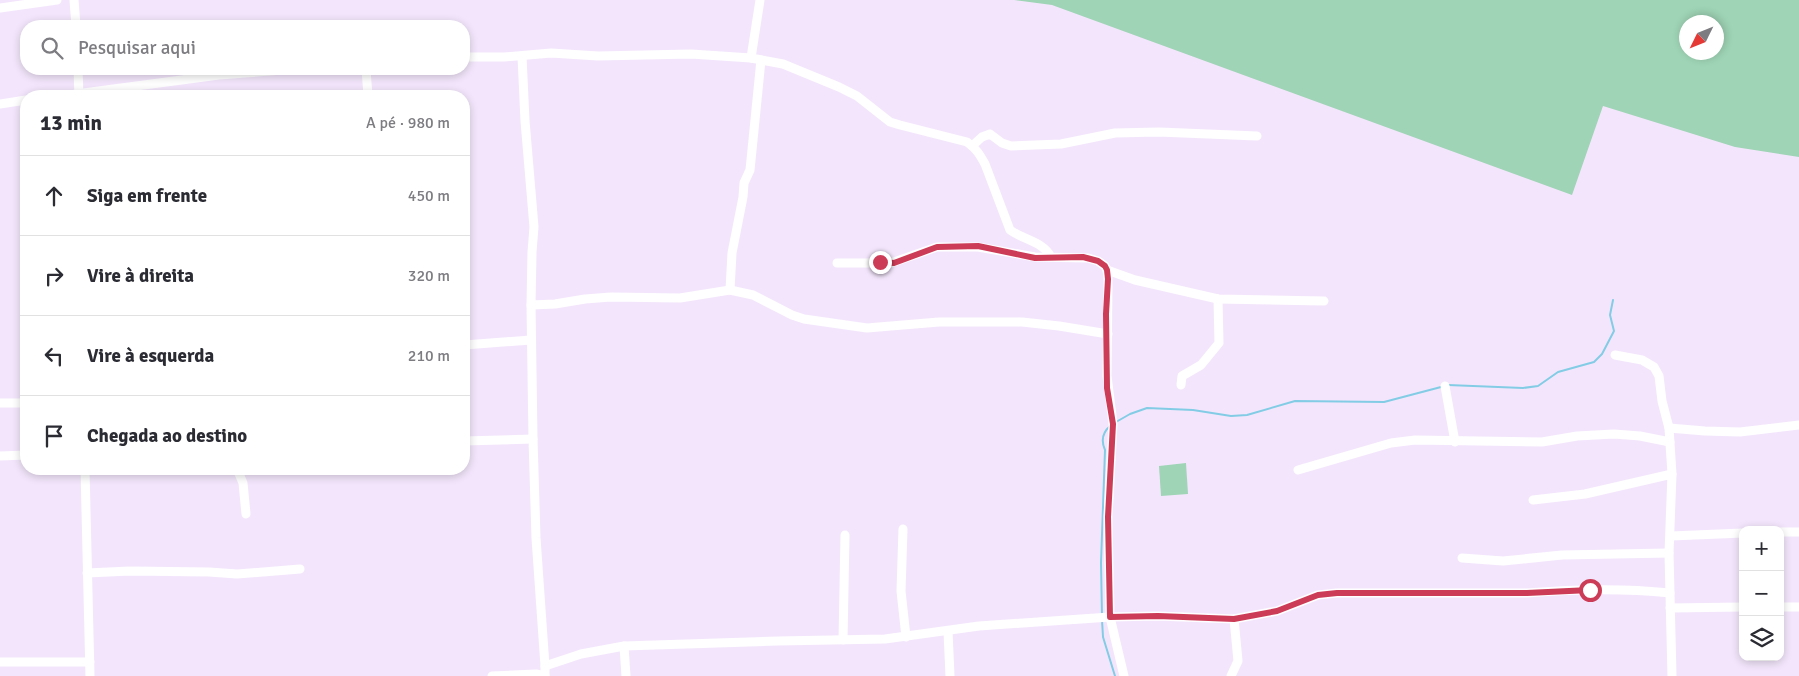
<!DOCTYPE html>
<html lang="pt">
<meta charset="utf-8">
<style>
:root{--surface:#fff;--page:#f7f7f7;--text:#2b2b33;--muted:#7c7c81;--line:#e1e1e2}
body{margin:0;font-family:Signika,sans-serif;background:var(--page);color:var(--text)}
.controls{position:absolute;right:15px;bottom:15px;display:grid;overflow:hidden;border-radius:10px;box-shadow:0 2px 8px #0003}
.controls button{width:45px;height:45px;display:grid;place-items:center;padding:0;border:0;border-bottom:1px solid var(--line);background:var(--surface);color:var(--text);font:25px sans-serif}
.compass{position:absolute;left:1679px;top:15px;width:45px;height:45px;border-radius:50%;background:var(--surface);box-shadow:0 2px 8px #0003;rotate:227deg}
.stop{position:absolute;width:15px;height:15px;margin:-11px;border:4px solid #cc3c57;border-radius:50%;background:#fff}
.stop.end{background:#cc3c57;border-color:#fff;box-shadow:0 1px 5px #0008}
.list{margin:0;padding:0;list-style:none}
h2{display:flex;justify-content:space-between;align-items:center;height:65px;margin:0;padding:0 20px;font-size:21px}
h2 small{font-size:16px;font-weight:400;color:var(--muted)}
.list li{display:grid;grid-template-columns:32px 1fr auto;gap:15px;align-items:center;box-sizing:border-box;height:80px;padding:0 20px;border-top:1px solid var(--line)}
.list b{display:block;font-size:19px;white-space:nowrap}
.list em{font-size:16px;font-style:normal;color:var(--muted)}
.icon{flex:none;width:28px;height:28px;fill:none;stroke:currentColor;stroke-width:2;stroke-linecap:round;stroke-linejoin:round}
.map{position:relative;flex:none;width:1799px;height:676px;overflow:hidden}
.search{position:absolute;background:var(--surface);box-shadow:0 2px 8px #0003;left:20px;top:20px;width:450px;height:55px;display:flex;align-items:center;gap:12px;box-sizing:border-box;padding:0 18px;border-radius:20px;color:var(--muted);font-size:19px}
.panel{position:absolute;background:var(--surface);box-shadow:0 2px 8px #0003;left:20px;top:90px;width:450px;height:385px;border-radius:20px}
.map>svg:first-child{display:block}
.green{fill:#9fd4b6;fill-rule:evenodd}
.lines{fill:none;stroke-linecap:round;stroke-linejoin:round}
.stream{stroke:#83cce5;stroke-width:2}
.minor{stroke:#fff;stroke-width:9}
.route{stroke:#cc3c57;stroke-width:6}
</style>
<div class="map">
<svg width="1799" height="676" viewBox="0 0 1799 676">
<rect width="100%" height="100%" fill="#f3e6fc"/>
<g class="green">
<path d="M1014,0h785v157l-64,-10 -132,-41 -31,89 -520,-190zM1686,22h30v30h-30z"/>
<polygon points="1186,463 1188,494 1161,496 1159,466"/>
</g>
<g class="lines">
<g class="stream">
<polyline points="1448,385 1523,388 1538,386 1558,372 1594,362 1602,354 1614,331 1610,315 1613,300"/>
<polyline points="1116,422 1130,414 1147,408 1193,410 1231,416 1247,415 1295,401 1384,402 1441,387"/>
<path d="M1102,616l-1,-53 4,-113c-4,-9 -3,-17 5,-24"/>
<polyline points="1102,620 1103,637 1115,676"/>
</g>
<g class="minor">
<polyline points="74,0 76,26"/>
<polyline points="0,8 57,0"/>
<polyline points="522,56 525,121 534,227 532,252 531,305 533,439 536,538 545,666"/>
<path d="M464,57h40l47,-4 47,3 93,-2 60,4 32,6 56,23 18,9 33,26 10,3 67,17c9,6 13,13 18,22l25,66c13,10 33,11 41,27"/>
<polyline points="751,58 760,0"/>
<polyline points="78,69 79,96"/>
<polyline points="366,69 368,96"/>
<polyline points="61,96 219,75 296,69"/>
<polyline points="0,104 26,100"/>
<polyline points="972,146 982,137 990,134 1002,143 1011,146 1061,144 1115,133 1159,132 1257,136"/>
<polyline points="837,263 891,263 937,247 978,247 1035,257 1088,258 1098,261 1105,266 1107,270 1108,279 1107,376 1113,424 1108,517 1110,617 1124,676"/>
<polyline points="1107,270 1135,280 1218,299 1324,301"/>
<polyline points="730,290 732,253 743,197 744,183 750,170 761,60"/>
<polyline points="531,305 555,304 585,299 611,297 680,298 730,290 753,295 792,315 804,319 867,328 939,322 1022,322 1059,326 1108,334"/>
<polyline points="464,345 531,340"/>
<polyline points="1615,355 1642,360 1654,367 1659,376 1662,401 1669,428 1672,474 1669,553 1672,676"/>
<polyline points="1181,385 1182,376 1201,365 1219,343 1218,299"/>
<polyline points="1445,386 1455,442"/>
<polyline points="0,403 26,403"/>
<polyline points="1669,428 1705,431 1740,432 1799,425"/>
<polyline points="464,441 533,439"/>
<polyline points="0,456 26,455"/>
<polyline points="85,469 90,676"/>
<polyline points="237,469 243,483 246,514"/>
<polyline points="1298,470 1391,443 1415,440 1542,442 1577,436 1614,434 1640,436 1670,442"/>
<polyline points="1533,500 1585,494 1672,474"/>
<polyline points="903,529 901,591 906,637"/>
<polyline points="1780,532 1799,532"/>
<polyline points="1671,536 1743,533"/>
<polyline points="1462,558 1503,561 1562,555 1669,553"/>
<polyline points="87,573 130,571 209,572 237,574 300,569"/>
<polyline points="1780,607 1799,607"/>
<polyline points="1670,608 1743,607"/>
<polyline points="948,631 950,676"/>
<polyline points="843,640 845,535"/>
<polyline points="624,646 626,676"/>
<polyline points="0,662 90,662"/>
<polyline points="492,676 536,674 545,676"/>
<path d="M545,676v-10l36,-12 43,-8 154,-5 107,-2 94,-13 131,-9 48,-1 76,3 43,-8 41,-16 19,-2h190c48,-4 96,-5 143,0"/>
<polyline points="1231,676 1238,661 1234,619"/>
</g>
</g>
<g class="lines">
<polyline class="route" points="880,262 894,263 937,247 978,246 1035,258 1083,257 1098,261 1105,266 1107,270 1108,279 1106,314 1107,388 1113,424 1108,517 1110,617 1158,616 1234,619 1277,611 1318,595 1337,593 1527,593 1590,590"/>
</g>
</svg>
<div class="controls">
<button>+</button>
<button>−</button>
<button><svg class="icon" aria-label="layers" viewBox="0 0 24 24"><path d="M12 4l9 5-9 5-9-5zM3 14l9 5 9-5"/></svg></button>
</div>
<svg class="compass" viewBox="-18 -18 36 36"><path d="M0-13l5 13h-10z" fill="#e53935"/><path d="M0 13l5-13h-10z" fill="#7c7c81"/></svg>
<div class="stop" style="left:1590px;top:590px"></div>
<div class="stop end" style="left:880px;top:262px"></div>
<div class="search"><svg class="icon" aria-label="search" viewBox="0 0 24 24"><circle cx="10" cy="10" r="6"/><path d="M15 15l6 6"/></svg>Pesquisar aqui</div>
<section class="panel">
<h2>13 min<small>A pé · 980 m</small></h2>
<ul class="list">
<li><svg class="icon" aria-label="ahead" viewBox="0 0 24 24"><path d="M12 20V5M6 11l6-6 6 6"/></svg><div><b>Siga em frente</b></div><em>450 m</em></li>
<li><svg class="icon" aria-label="right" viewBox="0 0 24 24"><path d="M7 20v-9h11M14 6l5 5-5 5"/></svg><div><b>Vire à direita</b></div><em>320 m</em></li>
<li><svg class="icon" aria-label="left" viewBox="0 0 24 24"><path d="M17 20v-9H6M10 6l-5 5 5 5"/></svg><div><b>Vire à esquerda</b></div><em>210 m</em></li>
<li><svg class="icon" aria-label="arrive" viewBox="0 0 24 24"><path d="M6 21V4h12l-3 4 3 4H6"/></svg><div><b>Chegada ao destino</b></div></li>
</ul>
</section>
</div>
